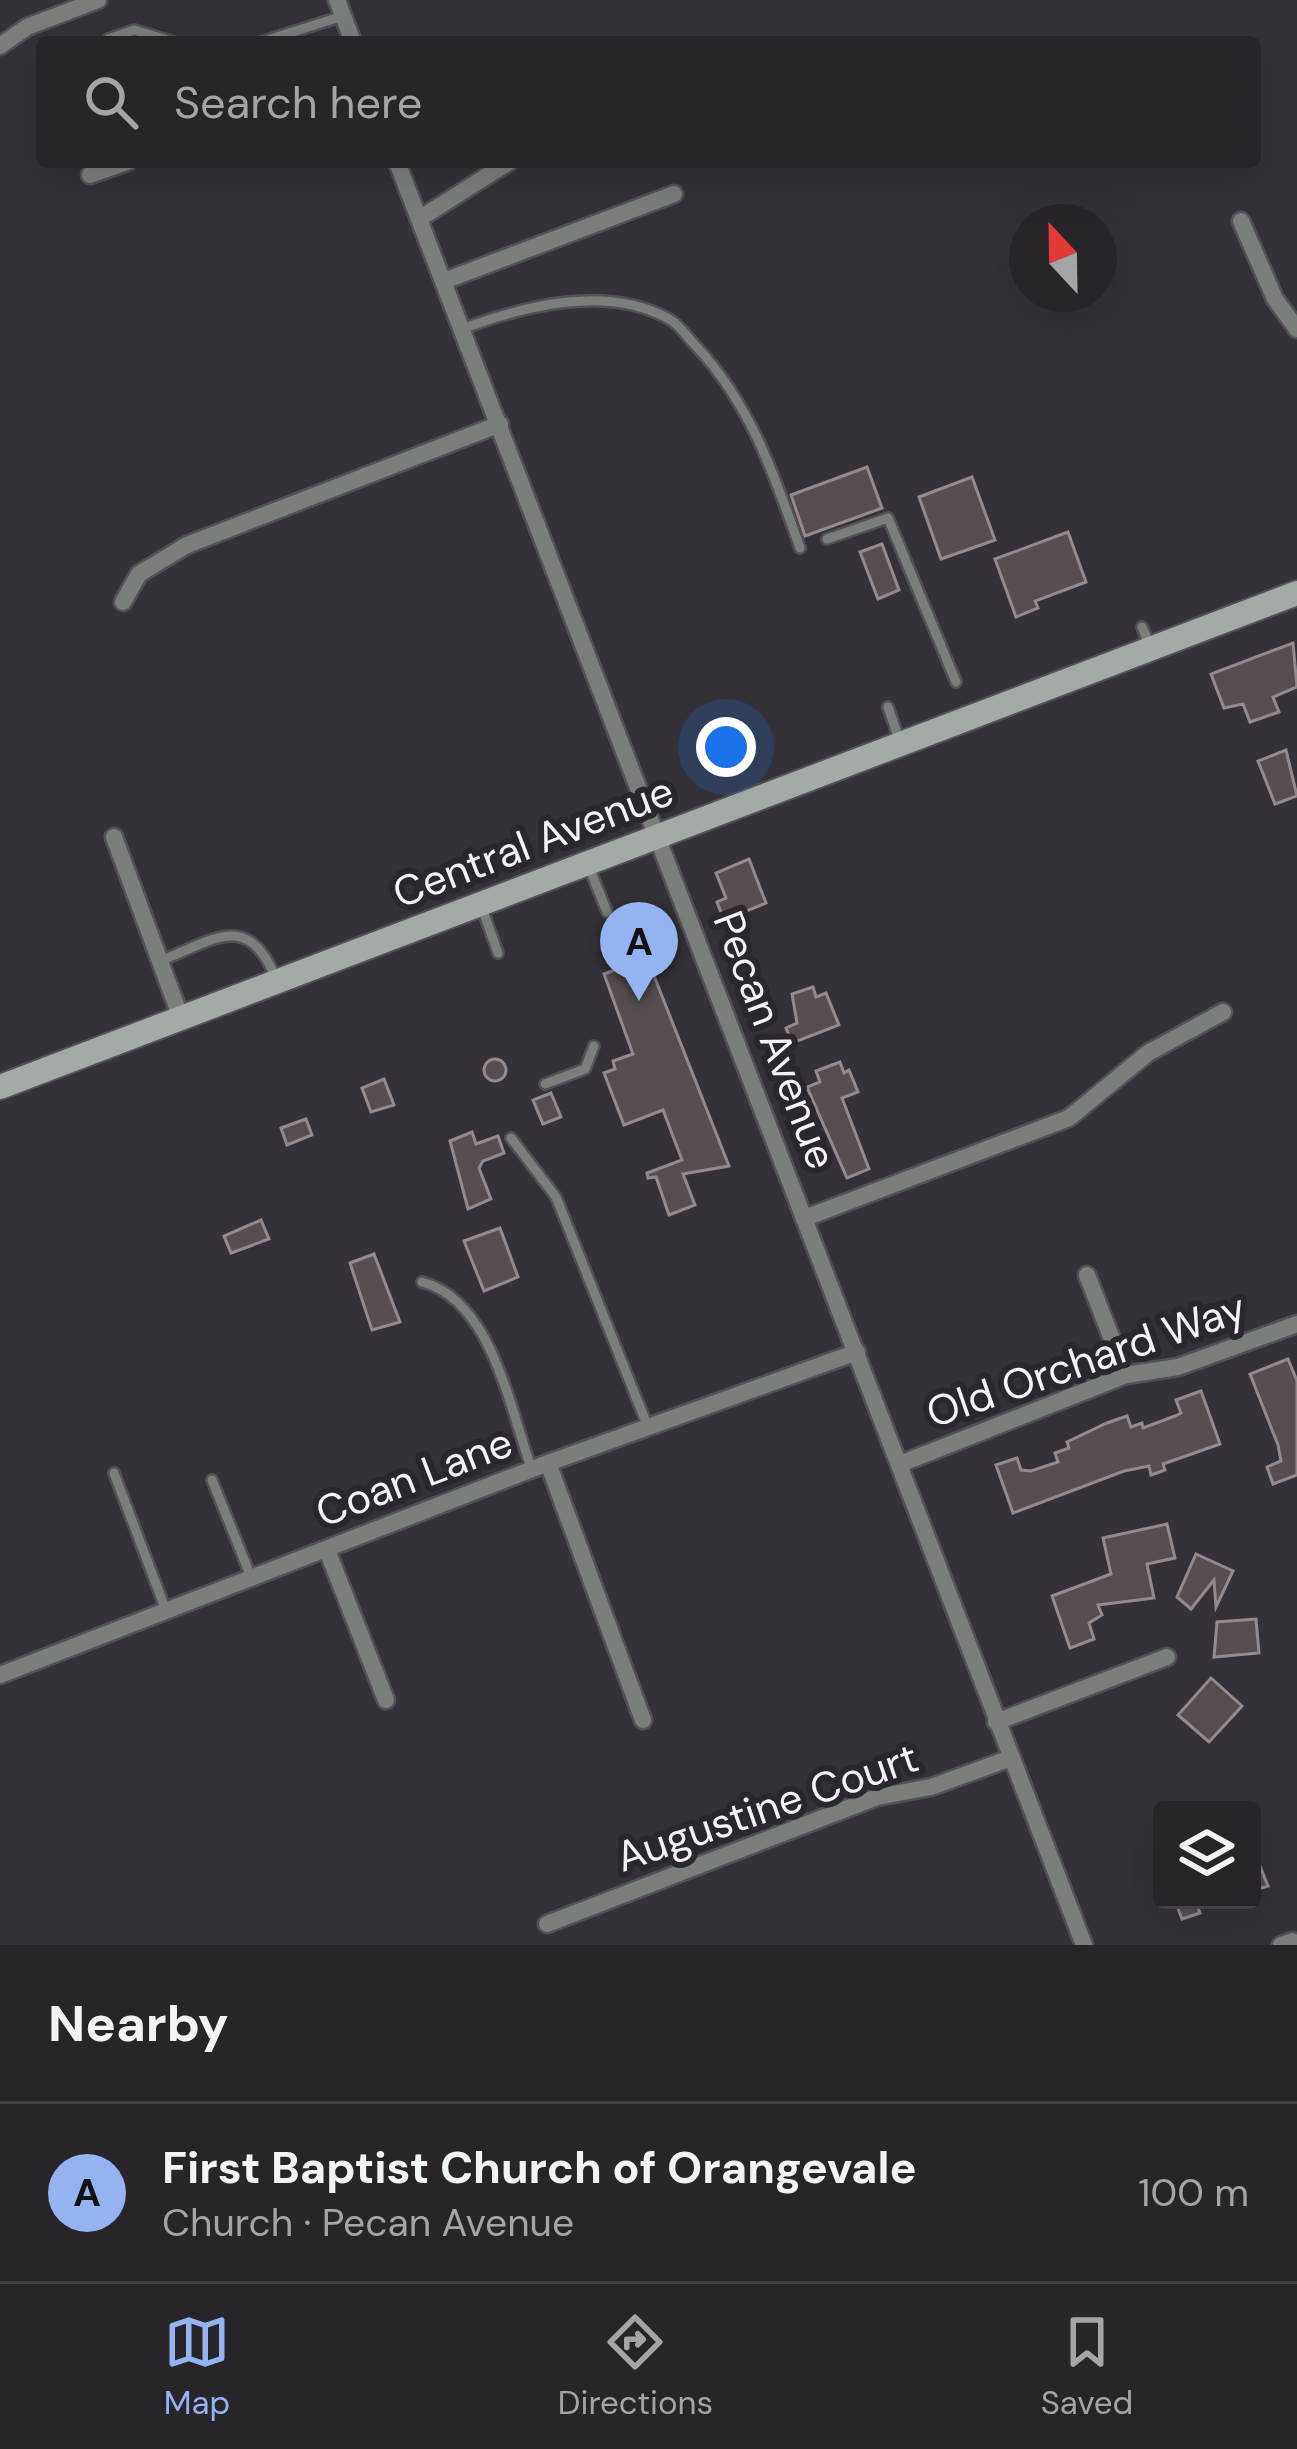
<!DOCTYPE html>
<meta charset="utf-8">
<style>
:root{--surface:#28252a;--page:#343136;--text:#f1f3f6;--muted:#a5a5a8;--line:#444247;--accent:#95b2f1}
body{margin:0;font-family:"DM Sans",sans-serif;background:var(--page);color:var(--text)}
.controls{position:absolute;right:36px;bottom:36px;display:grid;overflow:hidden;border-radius:12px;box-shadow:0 12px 48px #0002}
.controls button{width:108px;height:108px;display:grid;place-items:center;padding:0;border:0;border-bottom:3px solid var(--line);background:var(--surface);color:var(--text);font:60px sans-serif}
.compass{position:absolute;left:1009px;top:204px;width:108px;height:108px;border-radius:50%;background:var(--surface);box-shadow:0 12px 48px #0002;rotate:338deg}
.you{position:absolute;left:726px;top:747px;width:42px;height:42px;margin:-30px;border:9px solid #fff;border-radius:50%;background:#1a73e8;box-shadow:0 0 0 18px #1a73e833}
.badge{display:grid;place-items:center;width:78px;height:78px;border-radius:50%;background:var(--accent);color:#111;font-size:39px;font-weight:700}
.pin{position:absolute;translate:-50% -99px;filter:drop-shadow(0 3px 6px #0008)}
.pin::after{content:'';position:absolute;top:63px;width:42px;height:36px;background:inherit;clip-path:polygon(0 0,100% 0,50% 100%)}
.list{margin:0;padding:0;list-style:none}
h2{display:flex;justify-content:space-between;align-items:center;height:156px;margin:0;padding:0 48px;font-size:51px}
h2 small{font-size:39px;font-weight:400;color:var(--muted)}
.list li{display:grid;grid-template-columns:78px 1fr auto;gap:36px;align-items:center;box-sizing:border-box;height:180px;padding:0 48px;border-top:3px solid var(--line)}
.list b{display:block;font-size:45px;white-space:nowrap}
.list p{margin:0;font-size:39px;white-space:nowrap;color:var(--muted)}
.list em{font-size:39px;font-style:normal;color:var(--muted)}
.icon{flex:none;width:66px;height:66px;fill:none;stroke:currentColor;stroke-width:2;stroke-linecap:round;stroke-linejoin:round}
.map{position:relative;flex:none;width:1297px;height:1945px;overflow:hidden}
.search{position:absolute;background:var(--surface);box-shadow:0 12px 48px #0002;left:36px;right:36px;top:36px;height:132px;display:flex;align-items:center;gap:30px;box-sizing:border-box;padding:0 42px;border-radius:12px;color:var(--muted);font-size:45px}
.sheet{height:336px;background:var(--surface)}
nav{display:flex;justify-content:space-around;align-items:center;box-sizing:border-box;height:168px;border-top:3px solid var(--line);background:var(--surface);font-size:33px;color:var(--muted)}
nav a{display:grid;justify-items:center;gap:6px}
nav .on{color:var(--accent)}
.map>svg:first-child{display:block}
.building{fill:#564d51;stroke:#948a8e;stroke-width:3}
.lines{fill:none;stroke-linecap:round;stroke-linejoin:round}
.lane-casing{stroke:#545057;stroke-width:14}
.street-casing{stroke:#545057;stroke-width:21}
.secondary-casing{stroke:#545057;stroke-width:28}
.lane{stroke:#7b7f7c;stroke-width:9}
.street{stroke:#7b7f7c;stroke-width:16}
.secondary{stroke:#a4aaa5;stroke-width:24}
.labels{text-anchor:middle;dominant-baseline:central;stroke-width:12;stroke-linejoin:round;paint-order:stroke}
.street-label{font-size:42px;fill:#f6f3f8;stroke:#2b272e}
</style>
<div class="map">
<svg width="1297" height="1945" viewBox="0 0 1297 1945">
<rect width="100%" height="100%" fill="#353138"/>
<g class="building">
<polygon points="867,467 882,508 805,536 791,495"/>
<polygon points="972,477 995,540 941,559 919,497"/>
<polygon points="1068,532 1086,582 1035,601 1038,608 1016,617 995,559"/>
<polygon points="882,544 899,590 878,599 860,552"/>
<polygon points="1293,643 1297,687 1273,697 1279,712 1250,722 1243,704 1224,708 1211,674"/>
<polygon points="1286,750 1297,796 1275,804 1258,761"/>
<polygon points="749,859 766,903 724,920 717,902 726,898 716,873"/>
<polygon points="647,958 729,1166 683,1174 695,1205 669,1215 656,1177 648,1178 647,1173 682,1160 663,1110 624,1125 604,1073 615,1069 613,1061 633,1054 604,974"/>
<polygon points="813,987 816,997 826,993 839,1025 792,1043 786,1028 797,1023 792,994"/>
<circle cx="495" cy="1070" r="11"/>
<polygon points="840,1062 844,1073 849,1070 858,1092 842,1098 869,1169 847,1178 807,1087 820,1082 816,1071"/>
<polygon points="384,1079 394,1105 371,1112 362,1088"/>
<polygon points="551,1093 561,1117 543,1124 533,1100"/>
<polygon points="306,1119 312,1135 287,1145 281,1128"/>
<polygon points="472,1132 476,1144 498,1136 504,1153 483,1161 479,1168 491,1199 468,1209 450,1141"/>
<polygon points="261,1220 269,1239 231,1253 224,1236"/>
<polygon points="500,1228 518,1277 484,1291 464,1241"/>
<polygon points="374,1254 400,1322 372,1330 350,1263"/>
<polygon points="1288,1359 1297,1381 1297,1475 1273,1484 1267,1467 1281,1461 1278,1445 1250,1374"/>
<polygon points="1201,1391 1220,1444 1163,1464 1165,1470 1151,1475 1149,1466 1124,1471 1013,1513 996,1465 1017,1458 1021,1470 1031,1471 1058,1462 1055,1453 1069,1448 1067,1442 1107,1423 1127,1416 1131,1427 1142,1423 1143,1428 1175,1416 1181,1413 1176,1400"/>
<polygon points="1167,1524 1175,1558 1147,1564 1154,1598 1098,1605 1102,1615 1089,1623 1094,1639 1070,1648 1052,1596 1111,1574 1103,1538"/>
<polygon points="1196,1554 1233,1571 1216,1607 1214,1580 1191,1609 1177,1597"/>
<polygon points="1256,1619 1259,1653 1214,1657 1217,1622"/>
<polygon points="1211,1678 1242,1706 1209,1742 1178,1715"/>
<polygon points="1252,1846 1268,1886 1252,1891"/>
<polygon points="1175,1900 1195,1900 1200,1913 1182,1919"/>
</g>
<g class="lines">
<defs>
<g id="lane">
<polyline points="108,39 134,30 174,42"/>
<polyline points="261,42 343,16"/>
<path d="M462,329c62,-23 145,-45 207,-10 10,5 18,18 26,26 55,58 79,129 105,203"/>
<polyline points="827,539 888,518 956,682"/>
<polyline points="1142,627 1151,648"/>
<polyline points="888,707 900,742"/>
<polyline points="589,867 607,912"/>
<polyline points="482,908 498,953"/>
<path d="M160,961c54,-21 89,-51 116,18"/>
<polyline points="545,1084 585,1069 594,1046"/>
<polyline points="511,1138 556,1197 648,1427"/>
<path d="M422,1282c70,18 88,128 110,188"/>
<polyline points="114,1473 167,1613"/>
<polyline points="212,1480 252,1579"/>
</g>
<g id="street">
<polyline points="337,0 353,42"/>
<polyline points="0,46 27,27 98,0"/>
<polyline points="397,162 1084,1945"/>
<polyline points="90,175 127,162"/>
<polyline points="419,219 509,162"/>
<polyline points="1241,221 1275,299 1297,329"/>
<polyline points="444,281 674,194"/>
<polyline points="123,602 139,574 187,545 500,424"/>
<polyline points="114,837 181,1018"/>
<polyline points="805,1218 1069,1118 1148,1053 1223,1012"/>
<polyline points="1087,1275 1126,1375"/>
<polyline points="548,1463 643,1720"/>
<polyline points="900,1464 1126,1375 1178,1367 1297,1324"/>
<polyline points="327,1550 386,1700"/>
<polyline points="0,1675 548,1463 857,1352"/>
<polyline points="996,1722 1167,1657"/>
<polyline points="547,1924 877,1797 931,1787 1011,1758"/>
<polyline points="1281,1945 1292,1941"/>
</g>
<polyline id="secondary" points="0,1087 1297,593"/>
</defs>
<use href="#lane" class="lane-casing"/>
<use href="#street" class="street-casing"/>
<use href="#secondary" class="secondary-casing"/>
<use href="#lane" class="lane"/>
<use href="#street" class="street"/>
<use href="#secondary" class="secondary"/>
</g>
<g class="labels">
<g class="street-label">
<text transform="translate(533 842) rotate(-21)">Central Avenue</text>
<text transform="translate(775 1040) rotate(69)">Pecan Avenue</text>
<text transform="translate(1086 1360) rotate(-19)">Old Orchard Way</text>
<text transform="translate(414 1477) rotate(-21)">Coan Lane</text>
<text transform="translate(767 1807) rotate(-19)">Augustine Court</text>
</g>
</g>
</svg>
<div class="controls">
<button><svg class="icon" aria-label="layers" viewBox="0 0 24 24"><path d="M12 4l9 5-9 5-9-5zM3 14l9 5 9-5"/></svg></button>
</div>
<svg class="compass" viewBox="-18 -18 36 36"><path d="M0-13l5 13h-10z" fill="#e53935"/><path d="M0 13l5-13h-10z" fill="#a5a5a8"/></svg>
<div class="you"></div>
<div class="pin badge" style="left:639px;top:1001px">A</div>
<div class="search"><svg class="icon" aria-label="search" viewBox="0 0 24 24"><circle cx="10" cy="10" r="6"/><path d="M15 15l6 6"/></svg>Search here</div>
</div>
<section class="sheet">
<h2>Nearby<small></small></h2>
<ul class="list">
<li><span class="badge">A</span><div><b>First Baptist Church of Orangevale</b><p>Church · Pecan Avenue</p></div><em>100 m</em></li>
</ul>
</section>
<nav>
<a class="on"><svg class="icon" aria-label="map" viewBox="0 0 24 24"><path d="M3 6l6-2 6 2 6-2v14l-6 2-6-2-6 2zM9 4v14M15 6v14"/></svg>Map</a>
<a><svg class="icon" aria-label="directions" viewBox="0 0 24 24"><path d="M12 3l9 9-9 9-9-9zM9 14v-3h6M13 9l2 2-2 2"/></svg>Directions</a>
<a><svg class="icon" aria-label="saved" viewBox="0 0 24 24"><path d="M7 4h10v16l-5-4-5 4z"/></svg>Saved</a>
</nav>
